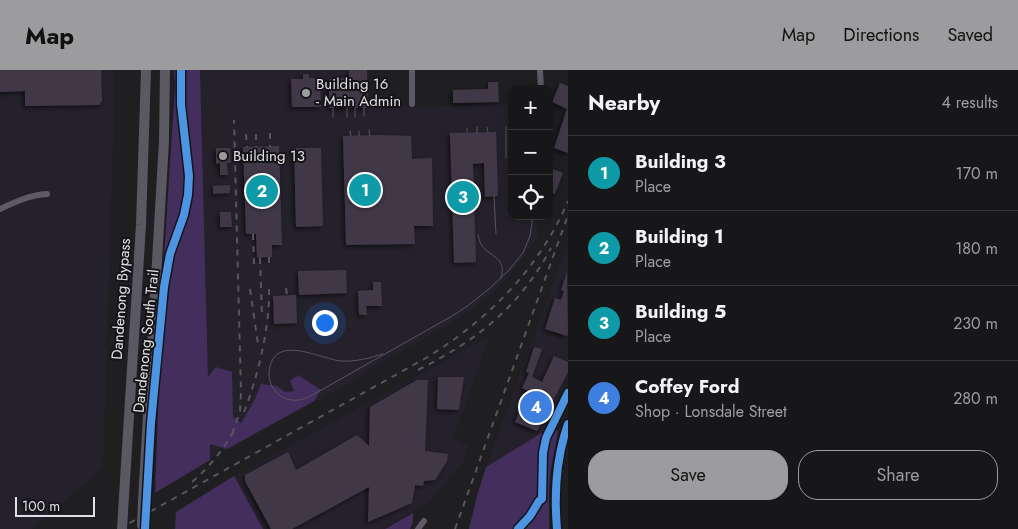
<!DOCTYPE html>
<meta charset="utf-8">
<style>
:root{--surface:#171619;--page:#242326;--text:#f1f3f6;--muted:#9e9fa2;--line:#363538;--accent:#9c9b9e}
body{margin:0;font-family:Jost,sans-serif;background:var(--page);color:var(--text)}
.controls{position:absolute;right:15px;top:15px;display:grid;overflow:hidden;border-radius:10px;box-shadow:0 2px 12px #0003}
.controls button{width:45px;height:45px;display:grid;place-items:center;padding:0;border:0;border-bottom:1px solid var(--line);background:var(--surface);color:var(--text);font:25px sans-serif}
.scale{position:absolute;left:15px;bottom:12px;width:80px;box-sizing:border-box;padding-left:5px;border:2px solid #e0dfe2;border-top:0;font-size:14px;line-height:18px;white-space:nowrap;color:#e0dfe2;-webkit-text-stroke:4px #161418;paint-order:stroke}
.you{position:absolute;left:324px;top:252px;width:18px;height:18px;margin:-12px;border:4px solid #fff;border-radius:50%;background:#1a73e8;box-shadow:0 0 0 8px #1a73e833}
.badge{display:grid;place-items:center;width:32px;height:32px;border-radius:50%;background:var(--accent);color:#fff;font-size:16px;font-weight:700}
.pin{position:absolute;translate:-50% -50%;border:2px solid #fff;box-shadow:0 1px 5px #0006}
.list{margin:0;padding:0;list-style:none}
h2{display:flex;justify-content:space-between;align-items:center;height:65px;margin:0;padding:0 20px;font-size:21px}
h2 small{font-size:16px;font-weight:400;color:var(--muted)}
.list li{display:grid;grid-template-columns:32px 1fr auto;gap:15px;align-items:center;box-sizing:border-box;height:75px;padding:0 20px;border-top:1px solid var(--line)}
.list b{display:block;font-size:19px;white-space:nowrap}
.list p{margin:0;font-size:16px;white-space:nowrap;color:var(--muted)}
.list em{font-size:16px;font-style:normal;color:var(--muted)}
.actions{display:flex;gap:10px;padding:15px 20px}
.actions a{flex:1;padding:11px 0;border:1px solid var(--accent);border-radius:20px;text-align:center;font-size:18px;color:var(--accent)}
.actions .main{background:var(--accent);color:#111}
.icon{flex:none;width:28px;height:28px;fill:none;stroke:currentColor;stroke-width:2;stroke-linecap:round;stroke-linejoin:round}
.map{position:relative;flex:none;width:568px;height:459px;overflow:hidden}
header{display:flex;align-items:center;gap:30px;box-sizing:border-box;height:70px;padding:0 25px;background:var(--accent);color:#111}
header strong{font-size:24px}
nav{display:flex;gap:28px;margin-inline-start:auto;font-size:18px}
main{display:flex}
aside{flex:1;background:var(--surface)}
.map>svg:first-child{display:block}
.built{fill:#25212b}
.green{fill:#432e5d}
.building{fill:#413947;filter:url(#shadow)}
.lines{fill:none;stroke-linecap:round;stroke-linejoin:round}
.minor{stroke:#5f5967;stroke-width:6}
.trunk{stroke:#5c5862;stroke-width:10}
.tram{stroke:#59555d;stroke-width:1}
.rail{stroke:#59555d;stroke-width:2;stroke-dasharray:6 6;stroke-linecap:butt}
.trunk-bridge{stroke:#5c5862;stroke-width:10}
.cycleway-casing{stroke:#161418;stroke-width:11}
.cycleway{stroke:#4d94e3;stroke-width:8}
.poi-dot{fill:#9c9b9e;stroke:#161418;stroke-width:2}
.labels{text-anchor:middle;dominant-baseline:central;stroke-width:4;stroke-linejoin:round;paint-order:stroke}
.poi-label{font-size:15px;fill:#e0dfe2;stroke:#161418;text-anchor:start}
.street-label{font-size:15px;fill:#e0dfe2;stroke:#161418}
</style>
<header>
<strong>Map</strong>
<nav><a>Map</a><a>Directions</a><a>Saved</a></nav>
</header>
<main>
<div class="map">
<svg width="568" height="459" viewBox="0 0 568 459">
<defs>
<filter id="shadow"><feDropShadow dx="-2" dy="2" stdDeviation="2.5" flood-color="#0009"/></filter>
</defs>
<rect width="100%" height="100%" fill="#1f1e21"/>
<g class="built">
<polygon points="0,0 113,0 114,43 103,398 32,459 0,459"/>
<polygon points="200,0 369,0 370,37 406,36 408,38 512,34 512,146 537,146 538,166 526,185 499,217 473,239 437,261 363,303 364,305 226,381 220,377 210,390"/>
<polygon points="568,172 568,308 543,362 486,397"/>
<polygon points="490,266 453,369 469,377 464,391 429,432 384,459 262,459 233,407"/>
</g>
<g class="green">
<polygon points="174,0 200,0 208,307 216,297 232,302 233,346 241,353 253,333 261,314 277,316 285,322 294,321 290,311 298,305 321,320 314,331 227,379 210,374 210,390 155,423 163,203 175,16"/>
<polygon points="545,357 558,361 551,398 549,418 549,459 469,459 477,426 486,397 543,362"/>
<polygon points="234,406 263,459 175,459 176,442"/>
<polygon points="413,443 413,452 410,459 385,459"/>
</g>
<g class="building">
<polygon points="0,0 101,0 102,31 99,35 25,36 25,21 0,22"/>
<polygon points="349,0 367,0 368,38 329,38 329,9 349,8"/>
<polygon points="303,4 309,4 309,8 320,8 321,37 292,37 291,9 303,9"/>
<polygon points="488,12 498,12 499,32 453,33 453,20 488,19"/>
<polygon points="560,13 568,16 568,83 554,78 567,39 552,32"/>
<polygon points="496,62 498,126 485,127 484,93 473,94 476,192 454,193 450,63"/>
<polygon points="383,65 411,66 412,89 432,88 433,156 414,156 415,174 346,175 343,66"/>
<polygon points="279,76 282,175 272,175 272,187 257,188 256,164 246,164 243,77"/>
<polygon points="216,78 230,78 231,93 227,93 228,105 220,105 220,93 216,94"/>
<polygon points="294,78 321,78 323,156 296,157"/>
<polygon points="552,99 563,103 555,124 549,122 549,107"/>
<polygon points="230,115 230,123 213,124 213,116"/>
<polygon points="220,142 231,142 232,157 220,157"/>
<polygon points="346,200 347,223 299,225 298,201"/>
<polygon points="567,202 568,263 567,266 545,259 555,228 561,230 564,221 561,220"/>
<polygon points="373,212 381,212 382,236 366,236 367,245 359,245 358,221 373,220"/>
<polygon points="296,225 297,253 274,254 273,226"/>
<polygon points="534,277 542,279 532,307 542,312 554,286 568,292 568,302 537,361 515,352 528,321 522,318 529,303 526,302"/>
<polygon points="438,307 464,307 459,340 437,339"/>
<polygon points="417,310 428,310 425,381 448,384 447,391 435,410 424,411 423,416 415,415 412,433 368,452 369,417 292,459 271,459 245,411 245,405 288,382 296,400 357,365 369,376 370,337"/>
</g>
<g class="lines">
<g class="minor">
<polyline points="412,0 412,34"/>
<polyline points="540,0 541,19"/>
<path d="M0,139c15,-7 30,-14 47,-15"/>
<polyline points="552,357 568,323"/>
<polyline points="418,459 424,451"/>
</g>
<g class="trunk">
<polyline points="143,431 164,71 165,0"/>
<polyline points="123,442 141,155 146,0"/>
<path d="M557,459c-3,-35 -1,-71 11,-105"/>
</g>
<g class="tram">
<polyline points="347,37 347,47"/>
<polyline points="333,38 333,47"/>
<polyline points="355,38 355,47"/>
<polyline points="364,38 364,46"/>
<polyline points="477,57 477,63"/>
<polyline points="487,57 488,62"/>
<polyline points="506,57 506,88"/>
<polyline points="467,58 467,62"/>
<polyline points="369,60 370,66"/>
<polyline points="350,61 351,66"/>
<polyline points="359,61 359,66"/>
<polyline points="494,126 496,164"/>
<path d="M478,165c1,5 3,11 7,14 11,10 21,11 16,29"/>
<path d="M383,284c-13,4 -28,8 -42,7 -21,-2 -68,-29 -72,11 -1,16 12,30 29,28 6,0 12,-4 18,-7l136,-77 14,-9 23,-18 20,-19 14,-17 7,-17 3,-20"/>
</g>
<g class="rail">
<polyline points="270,63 270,77"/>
<polyline points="246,64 247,77"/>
<polyline points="256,64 256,77"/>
<polyline points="253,164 254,195"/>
<polyline points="269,187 269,195"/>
<polyline points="260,188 262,247"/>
<polyline points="286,218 287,225"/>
<polyline points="250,219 258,274"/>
<path d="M418,300c59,-30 101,-62 133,-122"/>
<path d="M244,342c14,-36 26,-85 25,-124"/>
<polyline points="232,364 240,341 241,323 234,50"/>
<path d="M192,412c19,-16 31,-33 44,-54"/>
<path d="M119,459l307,-171c62,-38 113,-89 142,-157"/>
<polyline points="455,459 567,148"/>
</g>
<g class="trunk-bridge">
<polyline points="142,455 143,431"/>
<polyline points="122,459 123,442"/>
</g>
<defs>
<g id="cycleway">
<polyline points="145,459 151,353 164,217 170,184 184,145 188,125 189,106 181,34 181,0"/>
<polyline points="518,459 530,446 539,431 542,429 543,383 546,368 568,323"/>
<path d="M557,459c-3,-35 -1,-71 11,-105"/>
</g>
</defs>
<use href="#cycleway" class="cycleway-casing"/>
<use href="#cycleway" class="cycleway"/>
</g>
<g class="poi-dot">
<circle cx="306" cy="23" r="5"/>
<circle cx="223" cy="86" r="5"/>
</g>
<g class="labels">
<g class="poi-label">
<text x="316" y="14">Building 16<tspan x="316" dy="17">- Main Admin</tspan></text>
<text x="233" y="86">Building 13</text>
</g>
<g class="street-label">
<text transform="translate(121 229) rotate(-86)">Dandenong Bypass</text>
<text transform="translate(146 271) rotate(-84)">Dandenong South Trail</text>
</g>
</g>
</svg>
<div class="controls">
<button>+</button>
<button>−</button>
<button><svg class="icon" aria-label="locate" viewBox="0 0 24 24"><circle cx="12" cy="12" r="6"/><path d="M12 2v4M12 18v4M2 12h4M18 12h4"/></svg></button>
</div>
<div class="scale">100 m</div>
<div class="you"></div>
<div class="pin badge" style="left:365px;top:120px;background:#0f9aa8">1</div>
<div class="pin badge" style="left:262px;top:121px;background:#0f9aa8">2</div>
<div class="pin badge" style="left:463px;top:127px;background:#0f9aa8">3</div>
<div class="pin badge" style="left:536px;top:337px;background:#3f7fe0">4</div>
</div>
<aside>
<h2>Nearby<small>4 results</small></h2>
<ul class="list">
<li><span class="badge" style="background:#0f9aa8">1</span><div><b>Building 3</b><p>Place</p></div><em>170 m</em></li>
<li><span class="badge" style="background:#0f9aa8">2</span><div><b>Building 1</b><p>Place</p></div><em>180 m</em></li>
<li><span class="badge" style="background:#0f9aa8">3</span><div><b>Building 5</b><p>Place</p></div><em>230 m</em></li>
<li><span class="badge" style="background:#3f7fe0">4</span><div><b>Coffey Ford</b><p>Shop · Lonsdale Street</p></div><em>280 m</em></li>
</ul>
<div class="actions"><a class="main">Save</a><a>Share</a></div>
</aside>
</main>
